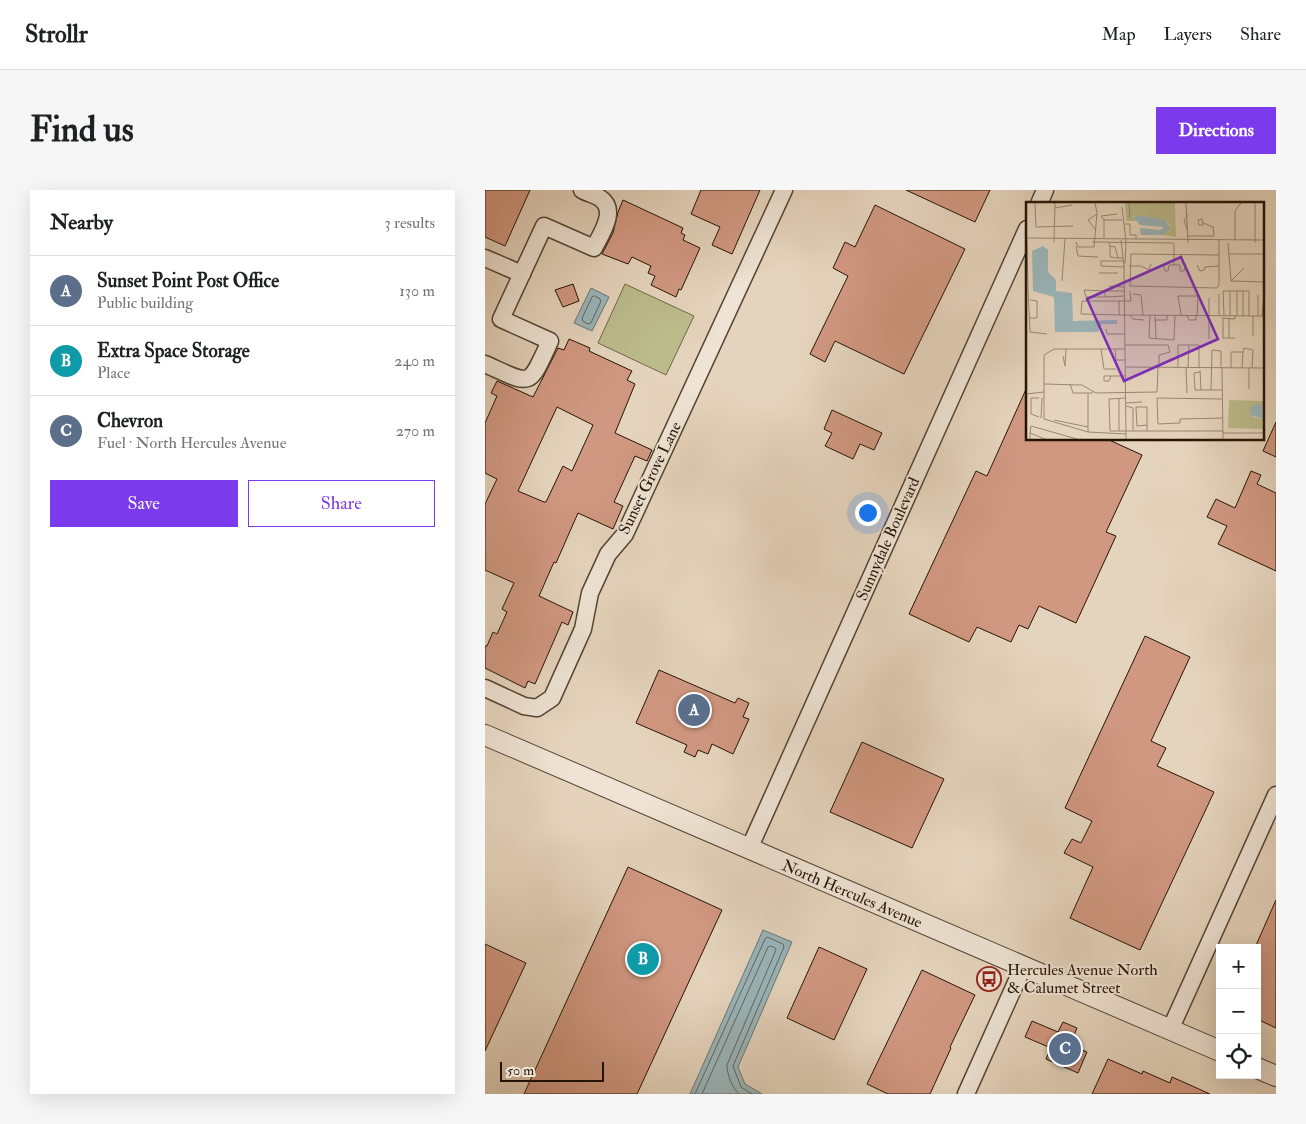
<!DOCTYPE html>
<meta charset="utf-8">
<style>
:root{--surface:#fff;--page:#f6f6f6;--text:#202124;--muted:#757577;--line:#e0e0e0;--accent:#7c3aed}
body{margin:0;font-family:"IM FELL Double Pica",serif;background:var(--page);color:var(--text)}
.controls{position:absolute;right:15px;bottom:15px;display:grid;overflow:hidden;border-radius:0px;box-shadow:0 5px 20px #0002}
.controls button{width:45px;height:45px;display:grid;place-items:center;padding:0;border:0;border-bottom:1px solid var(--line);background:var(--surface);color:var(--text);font:25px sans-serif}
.scale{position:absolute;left:15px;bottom:12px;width:104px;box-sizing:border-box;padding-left:5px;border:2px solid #251405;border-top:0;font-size:14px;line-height:18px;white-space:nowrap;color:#251405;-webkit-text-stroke:4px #eee3d4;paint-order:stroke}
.you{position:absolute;left:382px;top:322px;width:18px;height:18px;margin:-12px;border:4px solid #fff;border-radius:50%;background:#1a73e8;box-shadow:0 0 0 8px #1a73e833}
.badge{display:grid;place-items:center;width:32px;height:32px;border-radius:50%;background:var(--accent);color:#fff;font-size:16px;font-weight:700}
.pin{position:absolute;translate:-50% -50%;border:2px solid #fff;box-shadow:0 1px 5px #0006}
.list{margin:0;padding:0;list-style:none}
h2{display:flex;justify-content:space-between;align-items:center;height:65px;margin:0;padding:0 20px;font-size:21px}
h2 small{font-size:16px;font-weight:400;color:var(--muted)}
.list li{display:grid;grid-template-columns:32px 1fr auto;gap:15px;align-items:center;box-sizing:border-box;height:70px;padding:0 20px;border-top:1px solid var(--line)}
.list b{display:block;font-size:19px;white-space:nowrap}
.list p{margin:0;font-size:16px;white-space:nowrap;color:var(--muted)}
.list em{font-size:16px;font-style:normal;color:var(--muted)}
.actions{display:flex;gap:10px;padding:15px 20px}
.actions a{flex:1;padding:11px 0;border:1px solid var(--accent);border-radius:0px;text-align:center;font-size:18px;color:var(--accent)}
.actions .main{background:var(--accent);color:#fff}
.icon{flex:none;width:28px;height:28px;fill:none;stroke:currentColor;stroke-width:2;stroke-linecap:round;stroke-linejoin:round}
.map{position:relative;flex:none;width:791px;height:904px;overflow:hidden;border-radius:0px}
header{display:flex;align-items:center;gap:30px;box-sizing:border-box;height:70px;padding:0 25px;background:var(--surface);border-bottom:1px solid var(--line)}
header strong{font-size:24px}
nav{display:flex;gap:28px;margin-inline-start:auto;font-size:18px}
.intro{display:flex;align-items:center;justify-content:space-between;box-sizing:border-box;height:120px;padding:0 30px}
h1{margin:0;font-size:35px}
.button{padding:12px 22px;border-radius:0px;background:var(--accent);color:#fff;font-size:18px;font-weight:700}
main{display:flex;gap:30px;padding:0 30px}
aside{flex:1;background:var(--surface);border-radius:0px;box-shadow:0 5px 20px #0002}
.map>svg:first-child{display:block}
.green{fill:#bbbb8c;stroke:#706848}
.water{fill:#9ab6bb;stroke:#6b7572}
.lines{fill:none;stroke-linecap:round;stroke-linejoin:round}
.shore{stroke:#606560;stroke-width:1}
.building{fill:#d19881;stroke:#251405;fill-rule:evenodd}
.minor-casing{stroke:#543;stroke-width:19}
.tertiary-casing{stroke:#543;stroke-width:22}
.minor{stroke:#eee3d4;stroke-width:16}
.tertiary{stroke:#eee3d4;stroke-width:20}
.labels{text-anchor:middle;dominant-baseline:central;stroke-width:4;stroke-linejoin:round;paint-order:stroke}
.street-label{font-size:16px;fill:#251405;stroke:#eee3d4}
.poi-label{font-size:16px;fill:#251405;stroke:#eee3d4;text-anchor:start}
.inset-road{fill:none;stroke:#988773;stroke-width:1}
.view{fill:#7b2cbf;fill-opacity:0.15;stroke:#7b2cbf;stroke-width:2.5}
.inset-edge{fill:none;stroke:#251405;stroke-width:2.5}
</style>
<header>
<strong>Strollr</strong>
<nav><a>Map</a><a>Layers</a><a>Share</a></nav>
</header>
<div class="intro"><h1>Find us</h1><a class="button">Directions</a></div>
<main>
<aside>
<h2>Nearby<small>3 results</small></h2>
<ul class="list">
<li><span class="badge" style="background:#5c6f8a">A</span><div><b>Sunset Point Post Office</b><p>Public building</p></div><em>130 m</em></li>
<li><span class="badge" style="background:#0f9aa8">B</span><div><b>Extra Space Storage</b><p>Place</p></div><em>240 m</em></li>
<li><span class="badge" style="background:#5c6f8a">C</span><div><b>Chevron</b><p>Fuel · North Hercules Avenue</p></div><em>270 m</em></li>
</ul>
<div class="actions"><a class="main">Save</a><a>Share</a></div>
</aside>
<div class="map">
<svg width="791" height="904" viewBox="0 0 791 904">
<rect width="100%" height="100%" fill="#e5d4bd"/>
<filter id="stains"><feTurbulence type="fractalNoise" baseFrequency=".004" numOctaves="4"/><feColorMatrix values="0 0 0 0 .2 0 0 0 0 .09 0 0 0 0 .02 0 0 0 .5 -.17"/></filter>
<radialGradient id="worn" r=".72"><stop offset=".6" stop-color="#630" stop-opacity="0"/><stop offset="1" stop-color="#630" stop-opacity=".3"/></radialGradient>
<polygon class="green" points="140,94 209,126 181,185 113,153"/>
<g class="water">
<polygon points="106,98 124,107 107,141 89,133"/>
<polygon points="278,740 307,752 253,877 260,894 277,904 205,904"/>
</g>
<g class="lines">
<g class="shore">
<polygon points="110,106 115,109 116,111 106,133 103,134 98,131 97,128 107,107"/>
<polyline points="210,904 280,749 282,747 298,754 299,757 248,876 256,897 267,904"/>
<path d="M217,904l66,-147 3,-1 4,2 1,2 -49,115c0,9 5,23 12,29"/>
</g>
</g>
<g class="building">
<polygon points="0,0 45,0 20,56 0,47"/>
<polygon points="216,0 275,0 247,64 227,55 235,37 206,24"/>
<polygon points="421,0 505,0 490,32"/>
<polygon points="138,10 198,38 196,43 200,45 198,50 215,58 196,100 194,99 191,107 166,95 170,86 163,83 166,76 147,67 143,74 117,64 128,43 133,22"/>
<polygon points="390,15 480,59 419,184 350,151 340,172 325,164 363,86 348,78 360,52 370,57"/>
<polygon points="88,94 94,111 78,117 70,100"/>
<path d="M84,149l21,9 -1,3 43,20 -5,9 8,4 -20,49 37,17 -5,11 -12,-5 -21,46 9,4 -10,23 -35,-16 -22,50 -2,-1 -15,34 34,16 -5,13 -6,-3 -27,62 -7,-3 -3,7 -40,-20v-22h2l6,-14 4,2 10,-22 -5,-3 12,-26 -29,-13v-66l12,-25 -12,-6v-50l12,-27 -6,-3 6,-12 36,16 25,-49 6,2zM72,217l36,18 -21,46 -9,-5 -17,36h-2l-26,-11z"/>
<polygon points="542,197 542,249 622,249 657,265 621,342 631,346 591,433 554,416 543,439 534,435 526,452 492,437 484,452 424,424 491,281 502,286"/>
<polygon points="347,220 397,243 389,260 375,254 368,269 340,256 347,243 339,239"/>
<polygon points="791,232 791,267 778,261"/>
<polygon points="766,281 776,285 772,294 791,303 791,381 733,354 742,336 722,327 731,309 750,318"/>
<polygon points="660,446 705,467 666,551 681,558 672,576 729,602 655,760 585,728 608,677 579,663 587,649 596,653 607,631 580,618"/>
<polygon points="174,480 250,513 253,508 264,513 258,527 264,529 248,564 227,554 223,564 213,560 210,567 199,562 202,555 151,533"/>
<polygon points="377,552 459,589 427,658 345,622"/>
<polygon points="143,677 237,720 152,904 39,904"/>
<polygon points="791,710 791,838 772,829 772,753"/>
<polygon points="0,754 41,773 0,861"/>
<polygon points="334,757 382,779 349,850 302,828"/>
<polygon points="437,780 490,805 465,857 466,858 445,904 403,904 382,894"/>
<polygon points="547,831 573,842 578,832 592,838 585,855 602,862 593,883 561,869 566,858 540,847"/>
<polygon points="623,869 657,884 658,881 685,893 687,887 725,904 607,904"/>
</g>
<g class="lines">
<defs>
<g id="minor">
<polyline points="554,14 560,0"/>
<polyline points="0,68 37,84"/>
<path d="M0,174c47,21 43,25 65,-23l-49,-22 43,-93 50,22c7,-14 24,-38 6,-50 -5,-3 -13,-5 -18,-8"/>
<polyline points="0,498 39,516 52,518 67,508 98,439 105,403 123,364 140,344 299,0"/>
<polyline points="264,659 542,39"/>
<polyline points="685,840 791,605"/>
<polyline points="481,904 538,777"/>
</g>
<g id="tertiary">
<polyline points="0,545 735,861"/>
<polyline points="772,878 791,886"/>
</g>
</defs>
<use href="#minor" class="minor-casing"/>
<use href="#tertiary" class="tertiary-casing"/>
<use href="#minor" class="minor"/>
<use href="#tertiary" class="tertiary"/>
</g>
<defs>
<symbol id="bus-ring" viewBox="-11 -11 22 22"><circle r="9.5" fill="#eee3d4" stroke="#8f2418" stroke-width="1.5"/><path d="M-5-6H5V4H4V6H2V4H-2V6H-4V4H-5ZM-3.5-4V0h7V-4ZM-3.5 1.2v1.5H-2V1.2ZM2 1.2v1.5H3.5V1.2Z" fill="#8f2418"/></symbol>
</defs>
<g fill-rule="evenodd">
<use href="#bus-ring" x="490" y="775" width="28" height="28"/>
</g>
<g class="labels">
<g class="street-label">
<text transform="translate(165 288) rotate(-64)">Sunset Grove Lane</text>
<text transform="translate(403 349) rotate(-66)">Sunnydale Boulevard</text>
<text transform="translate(367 704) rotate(23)">North Hercules Avenue</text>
</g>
<g class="poi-label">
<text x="522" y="780">Hercules Avenue North<tspan x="522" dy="18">&amp; Calumet Street</tspan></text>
</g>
</g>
<g transform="translate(541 12)">
<rect width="238" height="238" fill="#e5d4bd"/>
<path d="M99,1h50l1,34 -12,-2 6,-10 -5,-5 -29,-5 -2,2 4,4h-12zM203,198l34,1v6l-5,-4 -7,4 2,10 10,2v10l-35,-1z" fill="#bbbb8c"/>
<path d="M110,13l29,5 5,7 -6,8h-23l-1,-7 21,2 3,-3 -24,-2 -6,-7zM17,44l5,4v22l8,8v11l16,2 1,28 44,-1v4h-15l-4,8h-43l-1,-35 -21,-6 -1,-40zM232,201l5,4v12l-12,-4 -1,-7z" fill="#9ab6bb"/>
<path class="inset-road" d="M9,1l1,24 37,-1M103,1l1,15M160,1l2,40M96,5l4,34M29,6l17,-3M176,17l1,6h-4l-1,-5zM78,18h18M99,22h5v11h6v4M69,27l-7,-9 9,-6M161,27l-3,-9 4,-5M162,34h26l-1,-9 -10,-4M0,36l238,2M78,37v-19l-3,-4 16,-2M95,38l3,26M209,38v-29l6,-8M1,39l1,47M28,40l1,-39M50,40l2,5h16l3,-34 -2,-10M66,40l81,1M83,40l1,4 5,1 3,11h5M148,41v22M202,41l3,38 33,1M229,41v-40M50,44l2,10 20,1M84,44v11l8,1M203,52h35M193,53l-88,-1 -1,32 87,2 2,-3v-45M97,59h-22v5l23,1M99,62l1,-23M137,62l2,7h3l1,-6h11v6h4l2,-7M98,63l2,174M171,63l3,6 4,-1 1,-3 14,-1M103,64h12l8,4 2,-6M73,71h19M36,79l3,-42M205,79l13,-13M83,84l15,1M2,86l2,44 17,2M99,89h-20v6l20,-1M104,89l1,10h-12v14l145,1M204,89v24M211,89v24M217,89v25M107,92l8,1 2,20M193,92v21M79,95h-19l-2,-7 21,1M183,96v41M4,98l7,1v17h-7M93,99h-37l-1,13 38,1M104,113l3,4 11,1M124,113l-1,23 25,2 1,-25M129,113l1,23M155,113l-3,-19h20l-1,19M161,113l2,5h7v-5M198,113l-1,-24h26v25M227,114v20M232,114v-21M236,114l2,-24M196,116l13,1v-4M197,117v19h12M203,117v19M129,118h12v-5M80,127l1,5h18M99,143h43l2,7 -11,3v12M75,147l3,20h12M89,147l1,11h9M37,154l2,10 1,-17M100,165l138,1M152,165v-22h21v23M160,166l1,25M162,166l1,-23M196,166l1,71M205,166v-16h12l1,-4 9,2 -1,18M216,166l1,-16M223,166v21M174,168l1,20M174,170l-6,1 1,17h27M85,174l-2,5h-5v-5h22M18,182l38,1 14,8 61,-1 1,-25M44,182l3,9h15M185,188l1,-40 9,1v17M67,191h-5v39l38,2M0,192l18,-2M13,196h-8v16l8,3M93,196v33M100,196l-17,1 1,32h113M196,197l-65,-1 1,26 22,-1v-4l43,-1M100,201l16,-1M100,204l7,2v23M15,216l1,-20M28,218l34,7M121,223l-10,1 -1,-19h11v24M62,230l-44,-13v-64l10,-6h71M4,231l1,-7 46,13M197,231h41M4,237v-6l15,6"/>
<path class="view" d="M155,55l37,82 -94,42 -37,-82z"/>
<rect width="238" height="238" class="inset-edge"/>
</g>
<rect width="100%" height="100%" filter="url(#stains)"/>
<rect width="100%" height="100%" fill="url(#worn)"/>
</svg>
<div class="controls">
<button>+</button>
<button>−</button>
<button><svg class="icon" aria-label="locate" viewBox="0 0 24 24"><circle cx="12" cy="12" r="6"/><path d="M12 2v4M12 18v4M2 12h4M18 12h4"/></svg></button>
</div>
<div class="scale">50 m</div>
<div class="you"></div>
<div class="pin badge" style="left:209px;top:520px;background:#5c6f8a">A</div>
<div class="pin badge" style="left:158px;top:769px;background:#0f9aa8">B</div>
<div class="pin badge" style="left:580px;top:859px;background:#5c6f8a">C</div>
</div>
</main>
